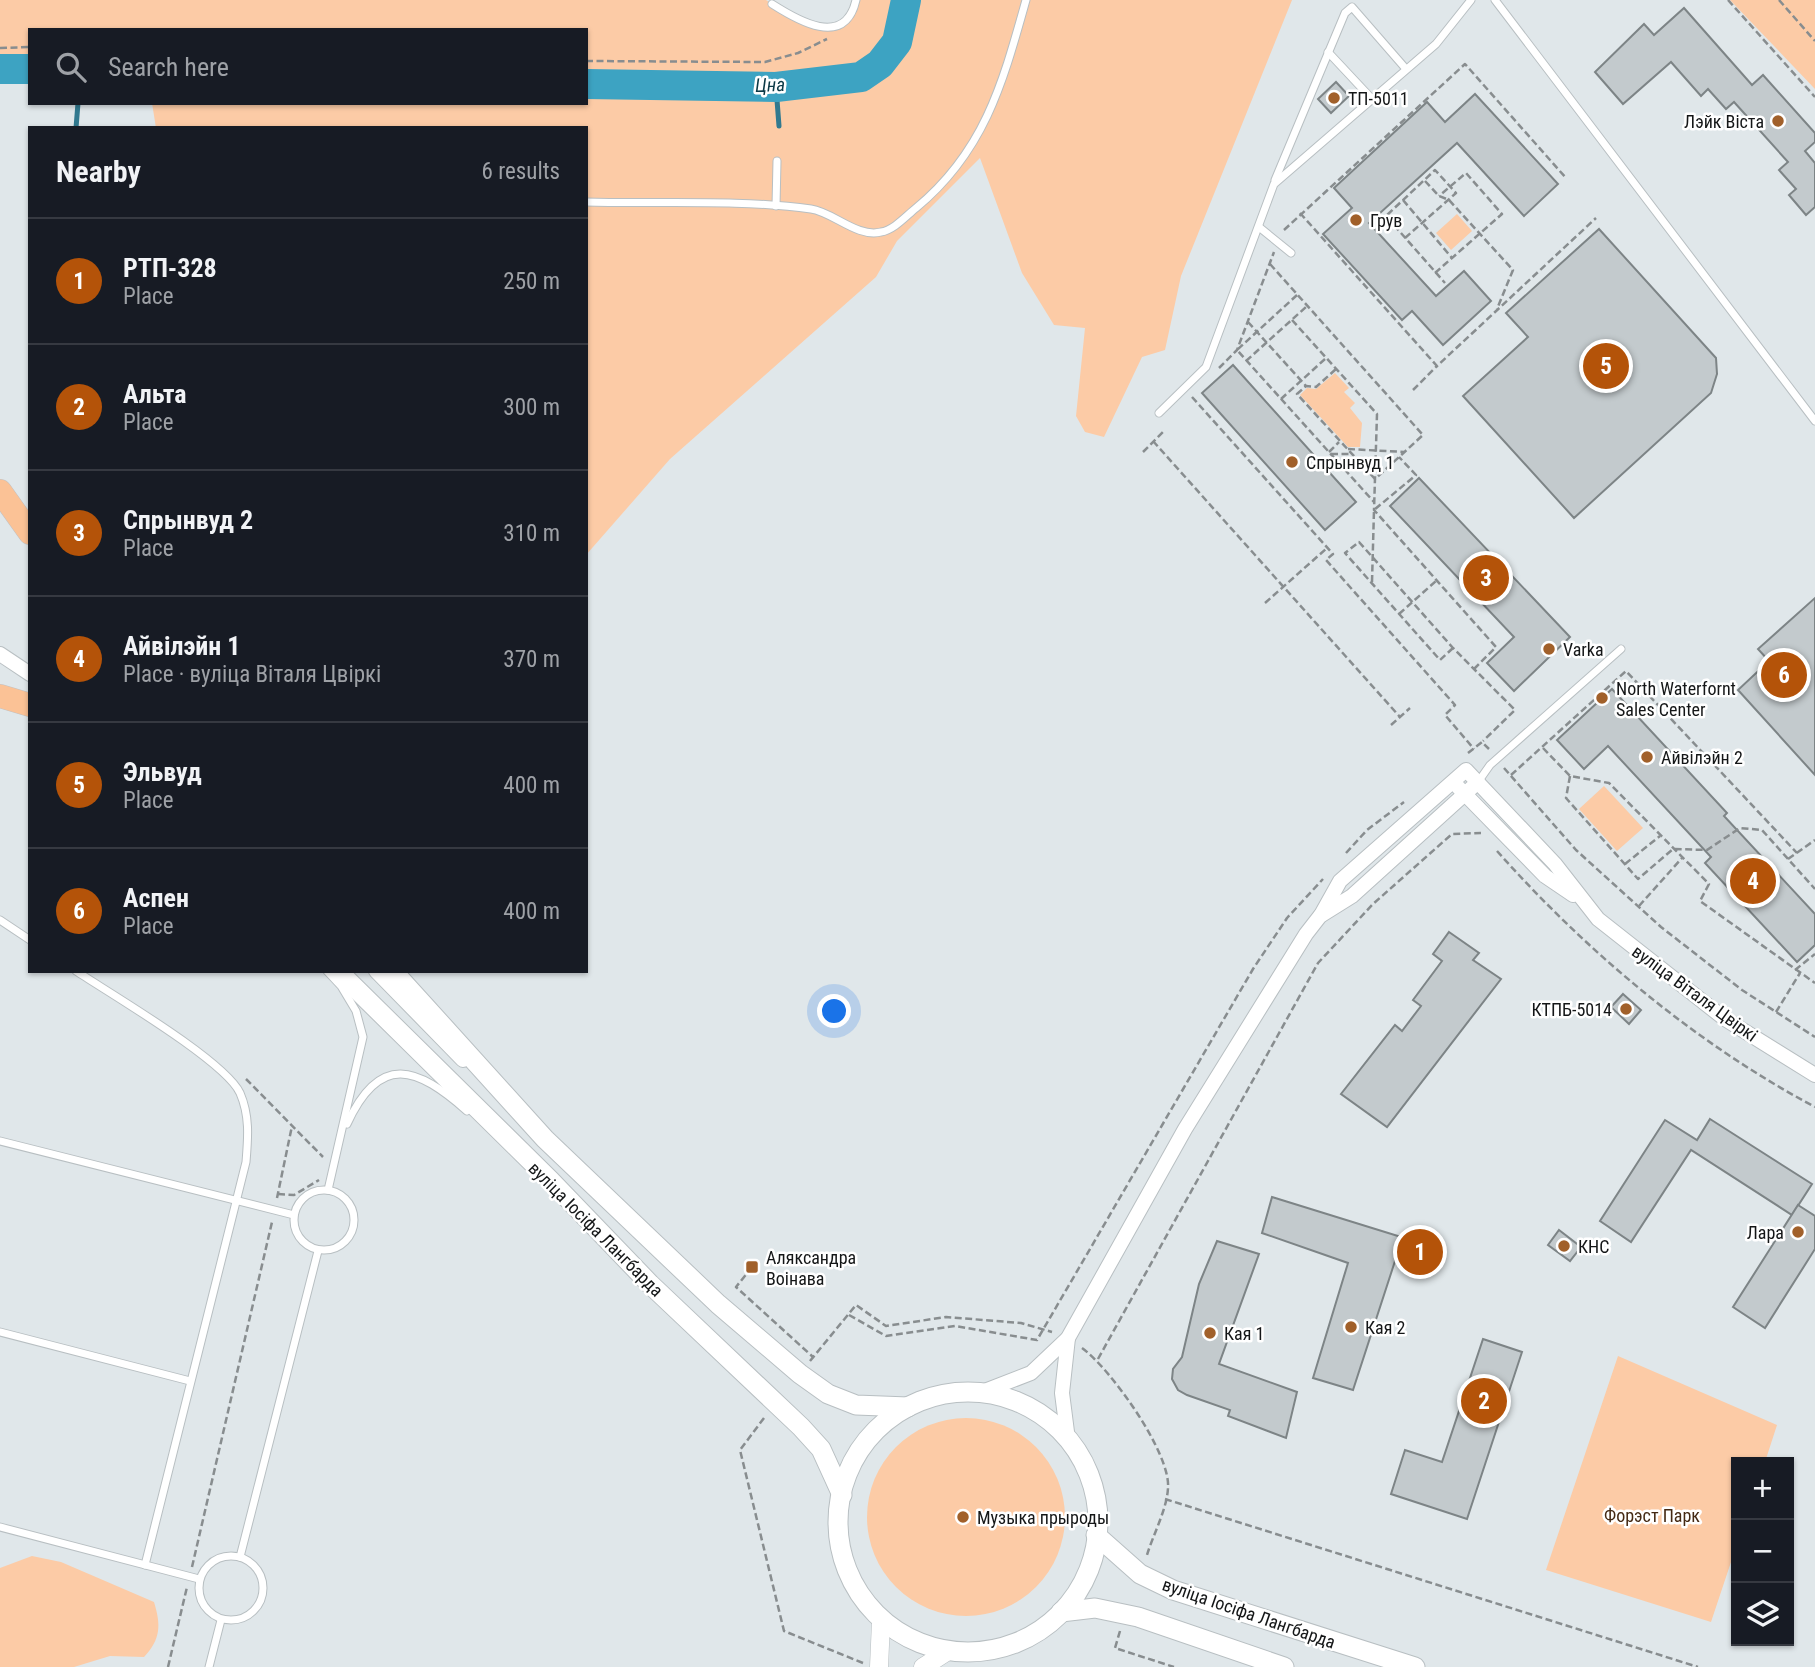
<!DOCTYPE html>
<meta charset="utf-8">
<style>
:root{--surface:#171b24;--page:#20242c;--text:#f1f3f6;--muted:#9ea1a6;--line:#363941;--accent:#b45309}
body{margin:0;font-family:"Roboto Condensed",sans-serif;background:var(--page);color:var(--text)}
.controls{position:absolute;right:21px;bottom:21px;display:grid;overflow:hidden;border-radius:0px;box-shadow:0 2px 5px #0004}
.controls button{width:63px;height:63px;display:grid;place-items:center;padding:0;border:0;border-bottom:2px solid var(--line);background:var(--surface);color:var(--text);font:35px sans-serif}
.you{position:absolute;left:835px;top:1012px;width:24px;height:24px;margin:-18px;border:5px solid #fff;border-radius:50%;background:#1a73e8;box-shadow:0 0 0 10px #1a73e833}
.badge{display:grid;place-items:center;width:46px;height:46px;border-radius:50%;background:var(--accent);color:#fff;font-size:23px;font-weight:700}
.pin{position:absolute;translate:-50% -50%;border:4px solid #fff;box-shadow:0 2px 7px #0006}
.list{margin:0;padding:0;list-style:none}
h2{display:flex;justify-content:space-between;align-items:center;height:91px;margin:0;padding:0 28px;font-size:30px}
h2 small{font-size:23px;font-weight:400;color:var(--muted)}
.list li{display:grid;grid-template-columns:46px 1fr auto;gap:21px;align-items:center;box-sizing:border-box;height:126px;padding:0 28px;border-top:2px solid var(--line)}
.list b{display:block;font-size:26px;white-space:nowrap}
.list p{margin:0;font-size:23px;white-space:nowrap;color:var(--muted)}
.list em{font-size:23px;font-style:normal;color:var(--muted)}
.icon{flex:none;width:38px;height:38px;fill:none;stroke:currentColor;stroke-width:2;stroke-linecap:round;stroke-linejoin:round}
.map{position:relative;flex:none;width:1815px;height:1667px;overflow:hidden}
.search{position:absolute;background:var(--surface);box-shadow:0 2px 5px #0004;left:28px;top:28px;width:560px;height:77px;display:flex;align-items:center;gap:18px;box-sizing:border-box;padding:0 24px;border-radius:0px;color:var(--muted);font-size:26px}
.panel{position:absolute;background:var(--surface);box-shadow:0 2px 5px #0004;left:28px;top:126px;width:560px;height:847px;border-radius:0px}
.map>svg:first-child{display:block}
.green{fill:#fccba6}
.lines{fill:none;stroke-linecap:round;stroke-linejoin:round}
.stream{stroke:#31798f;stroke-width:5}
.river{stroke:#3da3c2;stroke-width:30}
.building{fill:#c3cacd;stroke:#7d8486;stroke-width:2}
.service-casing{stroke:#b8bfc2;stroke-width:9}
.minor-casing{stroke:#b8bfc2;stroke-width:16}
.tertiary-casing{stroke:#b8bfc2;stroke-width:19}
.secondary-casing{stroke:#b8bfc2;stroke-width:21}
.trunk-casing{stroke:#c2c2c3;stroke-width:24}
.path{stroke:#888d8f;stroke-width:2.5;stroke-dasharray:7 3.5;stroke-linecap:butt}
.service{stroke:#fff;stroke-width:7}
.minor{stroke:#fff;stroke-width:14}
.tertiary{stroke:#fff;stroke-width:18}
.secondary{stroke:#fff;stroke-width:19}
.trunk{stroke:#fbc296;stroke-width:23}
.poi-dot{fill:#a1602a;stroke:#fff;stroke-width:2.5}
.labels{text-anchor:middle;dominant-baseline:central;stroke-width:5;stroke-linejoin:round;paint-order:stroke}
.poi-label{font-size:18px;fill:#141617;stroke:#fff;text-anchor:start}
.street-label{font-size:18px;fill:#141617;stroke:#fff}
.park-label{font-size:18px;fill:#442913;stroke:#fff}
.water-label{font-size:19px;font-style:italic;fill:#0c3a47;stroke:#fff}
</style>
<div class="map">
<svg width="1815" height="1667" viewBox="0 0 1815 1667">
<rect width="100%" height="100%" fill="#e0e7ea"/>
<g class="green">
<path d="M0,0h766c31,20 68,48 90,0h436l-111,276 -16,74 -23,7 -38,80 -19,-5 -9,-16 9,-88 -31,-3 -32,-52 -42,-115 -83,83 -21,36 -206,182 -84,96v-427h-430l-4,-25h434v-73h-556v39h-30z"/>
<polygon points="1730,0 1815,0 1815,89"/>
<polygon points="1457,214 1472,231 1451,250 1436,233"/>
<polygon points="1335,373 1349,388 1344,392 1355,403 1350,408 1362,423 1360,447 1348,447 1300,395 1307,388 1316,389"/>
<polygon points="1604,786 1643,828 1617,851 1579,809"/>
<polygon points="1618,1356 1777,1425 1765,1462 1736,1462 1736,1547 1711,1622 1546,1570"/>
<circle cx="966" cy="1517" r="99"/>
<path d="M32,1556l29,6 93,40c7,23 7,37 -10,55l-34,-1 -36,11h-74v-99z"/>
</g>
<g class="lines">
<g class="stream">
<polyline points="776,87 779,126"/>
<polyline points="76,128 78,103"/>
</g>
<g class="river">
<polyline points="0,69 30,69"/>
<polyline points="586,84 776,87 861,77 880,64 897,42 906,0"/>
</g>
</g>
<g class="building">
<polygon points="1684,8 1752,85 1763,75 1815,133 1815,142 1805,151 1815,163 1815,207 1806,215 1789,195 1796,189 1779,170 1788,162 1734,102 1726,109 1708,89 1701,96 1671,62 1623,104 1595,72 1644,24 1654,35"/>
<polygon points="1336,82 1349,96 1331,113 1318,99"/>
<polygon points="1475,94 1558,184 1524,216 1457,143 1369,223 1436,296 1464,271 1491,301 1443,345 1412,311 1402,320 1323,234 1352,208 1334,188 1427,102 1445,122"/>
<polygon points="1599,229 1716,358 1717,374 1711,393 1574,518 1463,396 1528,337 1506,313"/>
<polygon points="1233,365 1356,502 1325,530 1202,393"/>
<polygon points="1419,478 1570,637 1514,691 1487,663 1514,637 1390,506"/>
<polygon points="1815,598 1815,775 1738,690 1769,661 1758,649"/>
<polygon points="1612,689 1727,813 1724,816 1815,914 1815,945 1797,962 1705,863 1711,857 1608,746 1584,769 1557,740"/>
<polygon points="1449,932 1479,953 1473,960 1501,979 1387,1127 1341,1094 1395,1025 1402,1031 1421,1006 1413,1000 1442,961 1433,954"/>
<polygon points="1623,994 1641,1010 1629,1024 1611,1007"/>
<polygon points="1710,1119 1812,1184 1792,1215 1691,1150 1631,1242 1600,1221 1665,1120 1697,1140"/>
<polygon points="1272,1197 1414,1241 1415,1238 1432,1243 1425,1266 1396,1258 1353,1390 1313,1378 1348,1263 1262,1233"/>
<polygon points="1798,1205 1815,1216 1815,1249 1765,1328 1733,1307"/>
<polygon points="1559,1230 1581,1247 1570,1261 1548,1245"/>
<polygon points="1217,1241 1259,1254 1219,1364 1297,1392 1286,1438 1228,1416 1230,1410 1187,1395 1178,1390 1172,1379 1173,1369 1182,1357 1199,1284"/>
<polygon points="1483,1339 1522,1352 1467,1519 1391,1494 1405,1450 1442,1462"/>
</g>
<g class="lines">
<defs>
<g id="service">
<polyline points="1495,0 1815,421"/>
<path d="M772,4c25,16 73,45 84,-4"/>
<polyline points="1328,52 1372,99"/>
<polyline points="1275,180 1345,13 1352,7 1406,69"/>
<path d="M586,202c74,2 152,-3 225,7 22,3 46,29 70,23 13,-2 25,-16 35,-24 69,-57 87,-126 110,-208"/>
<polyline points="776,206 777,161"/>
<polyline points="1259,227 1291,253"/>
<polyline points="1159,413 1206,367 1274,184 1436,44 1471,0"/>
<polyline points="1478,782 1490,765 1621,649"/>
<polyline points="0,920 30,940"/>
<path d="M76,971c35,23 149,90 164,122 10,23 8,45 6,69l-101,403"/>
<polyline points="327,971 341,986 356,1011 363,1037 328,1190"/>
<path d="M347,1124c33,-72 70,-57 120,-13"/>
<polyline points="0,1141 294,1215"/>
<circle cx="324" cy="1220" r="30"/>
<polyline points="0,1332 190,1381"/>
<polyline points="0,1527 199,1579"/>
<circle cx="231" cy="1588" r="32"/>
<polyline points="240,1557 318,1251"/>
<polyline points="209,1667 221,1620"/>
</g>
<g id="minor">
<polyline points="0,654 30,674"/>
<polyline points="1458,787 1545,876 1573,895"/>
<polyline points="1321,915 1340,881 1466,770 1555,864 1598,919 1725,1019 1815,1075"/>
<polyline points="376,971 463,1060"/>
<polyline points="982,1392 1031,1373 1068,1338 1185,1129 1306,934 1320,916 1352,896 1478,782"/>
<polyline points="1067,1432 1062,1393 1068,1338"/>
</g>
<g id="tertiary">
<polyline points="879,1667 881,1622"/>
<polyline points="923,1667 948,1651"/>
</g>
<g id="secondary">
<polyline points="338,971 551,1181 650,1284 801,1427 821,1449 842,1495"/>
<polyline points="393,971 545,1139 718,1304 800,1374 828,1394 856,1405 908,1407"/>
<circle cx="968" cy="1522" r="130"/>
<polyline points="1096,1535 1140,1574 1173,1590 1415,1667"/>
<polyline points="1061,1612 1095,1608 1138,1617 1284,1667"/>
</g>
<g id="trunk">
<polyline points="0,491 30,533"/>
<polyline points="0,696 30,705"/>
</g>
</defs>
<use href="#service" class="service-casing"/>
<use href="#minor" class="minor-casing"/>
<use href="#tertiary" class="tertiary-casing"/>
<use href="#secondary" class="secondary-casing"/>
<use href="#trunk" class="trunk-casing"/>
<g class="path">
<polyline points="1728,0 1815,97"/>
<polyline points="1779,0 1815,41"/>
<polyline points="0,48 30,47"/>
<polyline points="586,61 765,62 798,53 827,39"/>
<polyline points="1425,181 1439,196 1449,200 1513,270 1497,309"/>
<polyline points="1403,200 1452,258"/>
<polyline points="1300,213 1437,366 1596,218"/>
<polyline points="1284,230 1465,64 1566,178"/>
<polyline points="1405,238 1456,193 1435,170 1386,216 1445,283"/>
<polyline points="1270,264 1423,435 1375,479 1297,394 1306,386 1316,387 1336,369"/>
<polyline points="1435,273 1502,214 1466,173 1439,196"/>
<polyline points="1297,295 1237,350 1374,502"/>
<polyline points="1292,320 1377,414 1374,510 1496,647 1474,669"/>
<polyline points="1248,322 1306,386"/>
<polyline points="1246,361 1306,307"/>
<polyline points="1219,368 1237,350 1274,252"/>
<polyline points="1413,390 1437,366"/>
<polyline points="1192,397 1333,554 1326,560 1455,705 1445,715 1474,749"/>
<polyline points="1281,399 1325,359"/>
<polyline points="1153,441 1400,717"/>
<polyline points="1348,449 1404,452"/>
<polyline points="1143,452 1164,431"/>
<polyline points="1329,452 1339,442"/>
<polyline points="1331,454 1352,454"/>
<polyline points="1372,582 1374,510 1416,475 1399,457"/>
<polyline points="1265,603 1327,548"/>
<polyline points="1399,614 1436,581"/>
<polyline points="1453,648 1440,660 1345,553 1359,542 1453,648 1515,710 1483,741"/>
<polyline points="1391,725 1410,708"/>
<polyline points="1543,748 1570,776 1609,783 1709,884 1700,901 1815,983"/>
<polyline points="1468,753 1482,742 1489,749"/>
<polyline points="1504,768 1576,850 1661,927 1742,990 1815,1037"/>
<polyline points="1511,775 1626,671 1797,853"/>
<polyline points="1570,776 1566,798 1638,879 1673,849 1707,850 1740,828 1762,830 1815,889"/>
<path d="M1497,851c90,101 198,192 318,256"/>
<polyline points="1346,853 1367,830 1404,802"/>
<polyline points="1788,859 1815,840"/>
<polyline points="1625,864 1660,836"/>
<polyline points="1639,906 1682,858"/>
<polyline points="1795,970 1815,954"/>
<polyline points="1776,1012 1800,973"/>
<polyline points="246,1079 323,1157"/>
<polyline points="278,1194 294,1195 319,1180"/>
<polyline points="277,1198 292,1126"/>
<polyline points="752,1267 736,1287 813,1357"/>
<polyline points="849,1315 886,1336 955,1326 1037,1340 1253,969 1287,918 1323,879"/>
<path d="M1082,1348c28,20 89,105 86,140 -1,21 -15,47 -21,67"/>
<polyline points="1098,1359 1318,963 1373,904 1452,834 1481,833"/>
<polyline points="810,1361 856,1305 886,1326 946,1317 1021,1323 1052,1332"/>
<polyline points="764,1418 740,1450 784,1631 863,1663"/>
<polyline points="1165,1499 1698,1667"/>
<polyline points="192,1567 272,1222"/>
<polyline points="1120,1631 1115,1648 1174,1667"/>
<polyline points="168,1667 187,1587"/>
</g>
<use href="#service" class="service"/>
<use href="#minor" class="minor"/>
<use href="#tertiary" class="tertiary"/>
<use href="#secondary" class="secondary"/>
<use href="#trunk" class="trunk"/>
</g>
<g class="poi-dot">
<circle cx="1334" cy="98" r="7"/>
<circle cx="1778" cy="121" r="7"/>
<circle cx="1356" cy="220" r="7"/>
<circle cx="1292" cy="462" r="7"/>
<circle cx="1549" cy="649" r="7"/>
<circle cx="1602" cy="698" r="7"/>
<circle cx="1647" cy="757" r="7"/>
<circle cx="1626" cy="1009" r="7"/>
<circle cx="1798" cy="1232" r="7"/>
<circle cx="1564" cy="1246" r="7"/>
<rect x="745" y="1260" width="14" height="14" rx="3.5"/>
<circle cx="1351" cy="1327" r="7"/>
<circle cx="1210" cy="1333" r="7"/>
<circle cx="963" cy="1517" r="7"/>
</g>
<g class="labels">
<g class="poi-label">
<text x="1348" y="98">ТП-5011</text>
<text x="1764" y="121" text-anchor="end">Лэйк Вiста</text>
<text x="1370" y="220">Грув</text>
<text x="1306" y="462">Спрынвуд 1</text>
<text x="1563" y="649">Varka</text>
<text x="1616" y="688">North Waterfornt<tspan x="1616" dy="21">Sales Center</tspan></text>
<text x="1661" y="757">Айвілэйн 2</text>
<text x="1612" y="1009" text-anchor="end">КТПБ-5014</text>
<text x="1784" y="1232" text-anchor="end">Лара</text>
<text x="1578" y="1246">КНС</text>
<text x="766" y="1257">Аляксандра<tspan x="766" dy="21">Воінава</tspan></text>
<text x="1365" y="1327">Кая 2</text>
<text x="1224" y="1333">Кая 1</text>
<text x="977" y="1517">Музыка прыроды</text>
</g>
<g class="street-label">
<text transform="translate(1695 993) rotate(36)">вуліца Віталя Цвіркі</text>
<text transform="translate(596 1229) rotate(45)">вуліца Іосіфа Лангбарда</text>
<text transform="translate(1249 1613) rotate(19)">вуліца Іосіфа Лангбарда</text>
</g>
<g class="park-label">
<text x="1652" y="1515">Форэст Парк</text>
</g>
<g class="water-label">
<text transform="translate(770 85) rotate(-2)">Цна</text>
</g>
</g>
</svg>
<div class="controls">
<button>+</button>
<button>−</button>
<button><svg class="icon" aria-label="layers" viewBox="0 0 24 24"><path d="M12 4l9 5-9 5-9-5zM3 14l9 5 9-5"/></svg></button>
</div>
<div class="you"></div>
<div class="pin badge" style="left:1420px;top:1252px">1</div>
<div class="pin badge" style="left:1484px;top:1401px">2</div>
<div class="pin badge" style="left:1486px;top:578px">3</div>
<div class="pin badge" style="left:1753px;top:881px">4</div>
<div class="pin badge" style="left:1606px;top:366px">5</div>
<div class="pin badge" style="left:1784px;top:675px">6</div>
<div class="search"><svg class="icon" aria-label="search" viewBox="0 0 24 24"><circle cx="10" cy="10" r="6"/><path d="M15 15l6 6"/></svg>Search here</div>
<section class="panel">
<h2>Nearby<small>6 results</small></h2>
<ul class="list">
<li><span class="badge">1</span><div><b>РТП-328</b><p>Place</p></div><em>250 m</em></li>
<li><span class="badge">2</span><div><b>Альта</b><p>Place</p></div><em>300 m</em></li>
<li><span class="badge">3</span><div><b>Спрынвуд 2</b><p>Place</p></div><em>310 m</em></li>
<li><span class="badge">4</span><div><b>Айвілэйн 1</b><p>Place · вуліца Віталя Цвіркі</p></div><em>370 m</em></li>
<li><span class="badge">5</span><div><b>Эльвуд</b><p>Place</p></div><em>400 m</em></li>
<li><span class="badge">6</span><div><b>Аспен</b><p>Place</p></div><em>400 m</em></li>
</ul>
</section>
</div>
